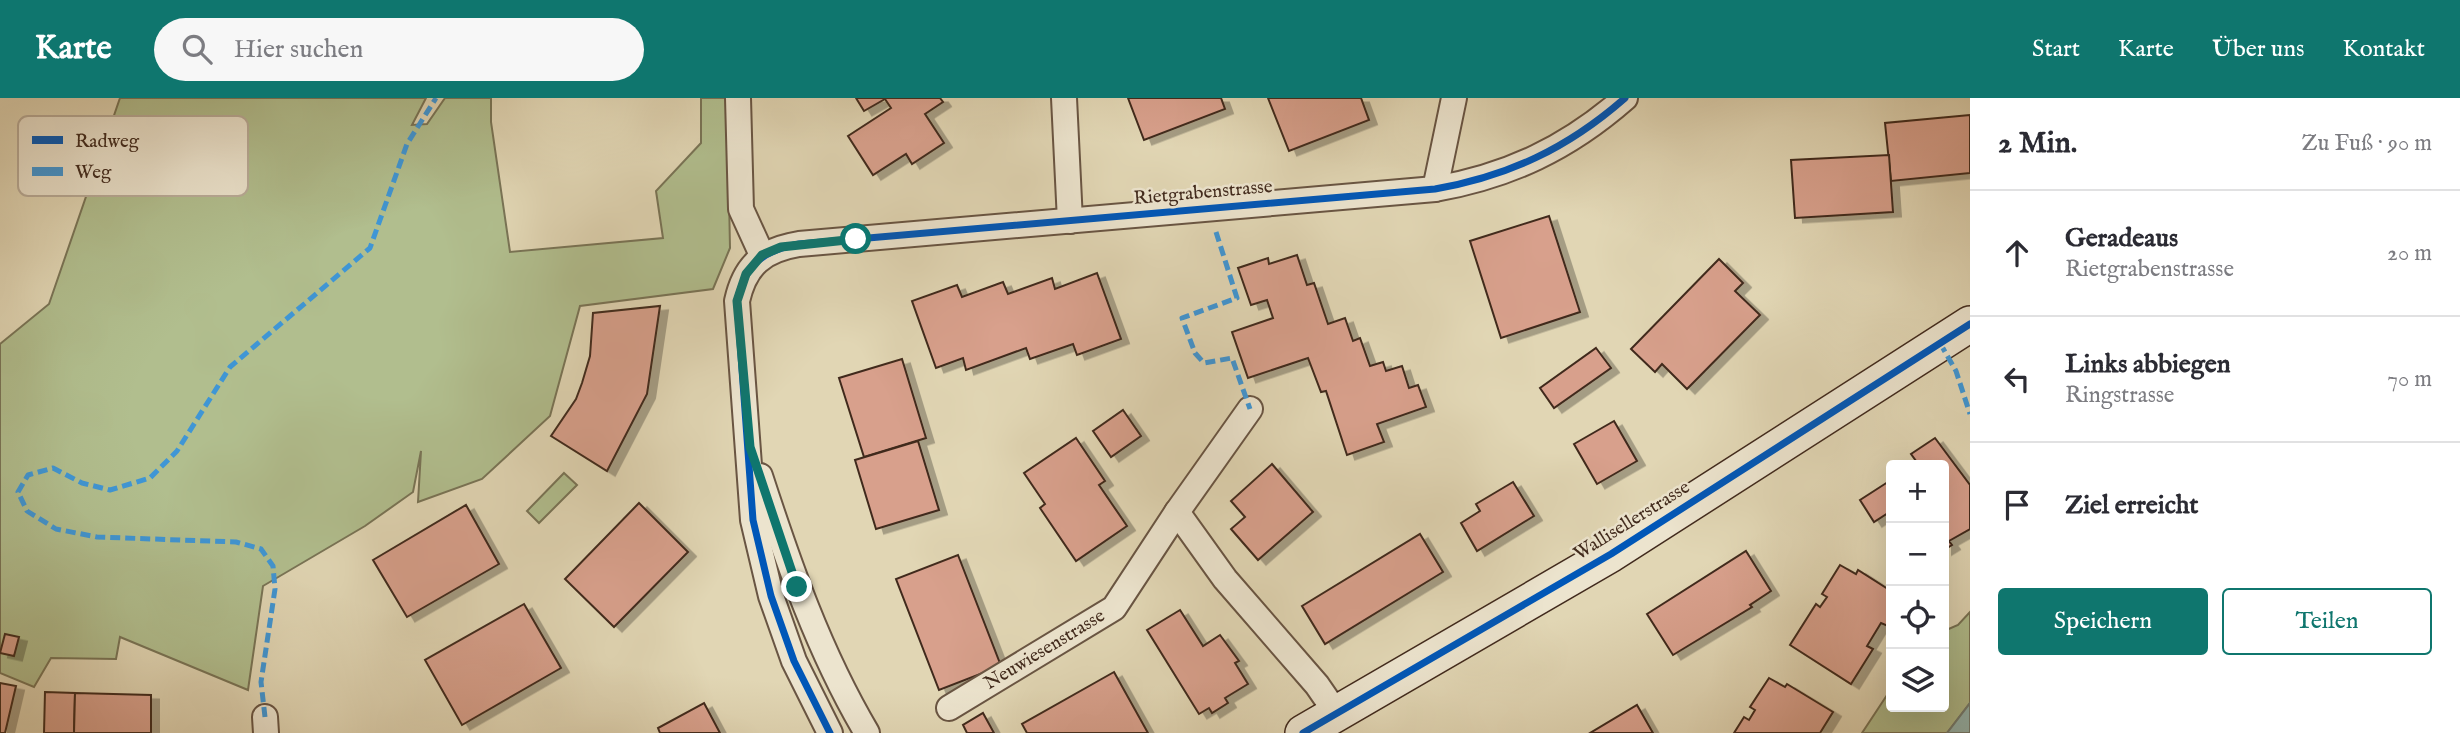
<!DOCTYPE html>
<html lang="de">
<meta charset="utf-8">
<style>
:root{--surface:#fff;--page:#f7f7f7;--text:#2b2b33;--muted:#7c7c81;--line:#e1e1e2;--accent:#0f766e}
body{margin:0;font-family:"IM FELL English",serif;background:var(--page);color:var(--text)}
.controls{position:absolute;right:21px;bottom:21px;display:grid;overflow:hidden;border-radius:7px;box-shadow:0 7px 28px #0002}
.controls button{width:63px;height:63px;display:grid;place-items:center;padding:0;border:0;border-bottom:2px solid var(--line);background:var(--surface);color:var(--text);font:35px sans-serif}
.stop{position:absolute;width:21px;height:21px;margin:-16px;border:5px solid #0f766e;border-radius:50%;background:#fff}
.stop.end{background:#0f766e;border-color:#fff;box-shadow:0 2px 7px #0008}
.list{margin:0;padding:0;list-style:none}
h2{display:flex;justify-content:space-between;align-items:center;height:91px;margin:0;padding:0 28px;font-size:30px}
h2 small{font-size:23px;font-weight:400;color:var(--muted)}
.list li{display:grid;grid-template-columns:46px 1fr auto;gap:21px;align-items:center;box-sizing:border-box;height:126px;padding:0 28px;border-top:2px solid var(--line)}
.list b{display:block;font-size:26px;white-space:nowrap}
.list p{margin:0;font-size:23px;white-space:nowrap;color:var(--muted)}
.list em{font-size:23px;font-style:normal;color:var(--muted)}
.actions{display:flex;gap:14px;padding:21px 28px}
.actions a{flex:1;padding:16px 0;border:2px solid var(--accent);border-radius:7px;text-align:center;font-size:24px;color:var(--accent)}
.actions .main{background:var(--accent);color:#fff}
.icon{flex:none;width:38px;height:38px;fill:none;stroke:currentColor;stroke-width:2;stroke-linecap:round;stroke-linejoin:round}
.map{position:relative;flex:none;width:1970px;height:635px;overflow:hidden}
header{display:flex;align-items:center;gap:42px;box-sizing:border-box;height:98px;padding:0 35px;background:var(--accent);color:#fff}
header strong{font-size:33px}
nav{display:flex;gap:38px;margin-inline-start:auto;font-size:24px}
.search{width:490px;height:63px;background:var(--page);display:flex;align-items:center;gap:18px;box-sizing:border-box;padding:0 24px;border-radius:38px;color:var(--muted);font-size:26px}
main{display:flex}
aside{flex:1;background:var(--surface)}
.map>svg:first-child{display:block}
.green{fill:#b1be8e;stroke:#797456;stroke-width:2}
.water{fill:#95b8b2;stroke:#737f76;stroke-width:2}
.building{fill:#d8a08c;stroke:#412a1d;stroke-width:2;filter:url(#shadow)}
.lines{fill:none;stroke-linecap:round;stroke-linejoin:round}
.minor-casing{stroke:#695543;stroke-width:28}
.secondary-casing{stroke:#412a1d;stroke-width:38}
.minor{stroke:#ece4ce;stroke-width:24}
.secondary{stroke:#ece4ce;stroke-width:35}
.quiet{stroke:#3f96d5;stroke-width:5;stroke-dasharray:10 5;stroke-linecap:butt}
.cycleway-casing{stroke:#ece4ce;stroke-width:11}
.cycleway{stroke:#0057b8;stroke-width:7}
.route{stroke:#0f766e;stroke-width:9}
.labels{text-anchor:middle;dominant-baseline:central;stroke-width:5;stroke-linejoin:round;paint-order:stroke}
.street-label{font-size:19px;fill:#412a1d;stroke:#ece4ce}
.key{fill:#ece4ce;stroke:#b9ac99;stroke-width:2}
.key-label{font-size:19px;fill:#412a1d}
</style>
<header>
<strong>Karte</strong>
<div class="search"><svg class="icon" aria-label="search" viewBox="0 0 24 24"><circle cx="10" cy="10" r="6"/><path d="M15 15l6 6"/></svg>Hier suchen</div>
<nav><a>Start</a><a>Karte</a><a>Über uns</a><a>Kontakt</a></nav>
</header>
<main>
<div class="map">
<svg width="1970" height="635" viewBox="0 0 1970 635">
<defs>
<filter id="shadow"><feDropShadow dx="8" dy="4.5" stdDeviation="0" flood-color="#0004"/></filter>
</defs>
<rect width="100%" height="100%" fill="#e1d6b4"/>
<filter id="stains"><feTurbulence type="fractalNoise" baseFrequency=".00286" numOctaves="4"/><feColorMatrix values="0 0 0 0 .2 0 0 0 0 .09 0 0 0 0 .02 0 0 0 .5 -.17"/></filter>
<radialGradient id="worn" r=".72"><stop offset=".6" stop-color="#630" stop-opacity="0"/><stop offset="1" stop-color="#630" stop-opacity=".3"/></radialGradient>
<g class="green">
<polygon points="120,0 426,0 412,27 427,26 445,0 491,0 491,24 510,154 663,140 656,93 701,45 701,0 727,0 730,150 713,191 580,208 550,318 482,381 418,404 421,353 413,394 365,428 263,488 248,592 120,539 116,561 51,560 34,589 0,575 0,246 49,206"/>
<polygon points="564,375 577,387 539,425 527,413"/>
<polygon points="1970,514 1970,605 1947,635 1862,635 1891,591 1891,609 1944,609 1944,533 1958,527"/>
</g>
<polygon class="water" points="1970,605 1970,635 1947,635"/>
<g class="building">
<polygon points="856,0 940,0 943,4 925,16 944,45 912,66 906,56 873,77 848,38 891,10 885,1 864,13"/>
<polygon points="1128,0 1221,0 1225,11 1144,42"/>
<polygon points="1268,0 1361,0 1369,22 1289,53"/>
<polygon points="1970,17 1970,75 1891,83 1885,25"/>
<polygon points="1889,57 1893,114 1795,120 1791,62"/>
<polygon points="1549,118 1580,214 1501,240 1470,143"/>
<polygon points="1297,157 1307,187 1314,185 1328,226 1345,220 1353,243 1360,240 1370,268 1383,264 1386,273 1402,268 1409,290 1418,287 1426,309 1377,326 1384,344 1347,357 1326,293 1321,294 1308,260 1248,280 1232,234 1273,220 1267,202 1251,207 1238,170 1268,160 1269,166"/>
<polygon points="1719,161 1743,185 1735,193 1760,217 1687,291 1662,266 1655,274 1631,251"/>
<polygon points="1097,175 1121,241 1077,257 1073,246 1030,261 1026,250 966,272 963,260 936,270 912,203 957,187 962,199 1003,184 1008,196 1052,180 1055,191"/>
<polygon points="660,208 647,296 607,373 551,338 576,301 582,285 590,258 593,215"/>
<polygon points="1596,250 1611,270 1554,310 1540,290"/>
<polygon points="902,261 926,340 864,359 839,280"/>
<polygon points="1123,312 1141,338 1111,359 1093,333"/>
<polygon points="1614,323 1637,363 1597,386 1574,346"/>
<polygon points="1076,340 1105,383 1099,387 1127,428 1076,463 1040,410 1045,406 1024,375"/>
<polygon points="1935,340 1970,387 1970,431 1949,443 1952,447 1944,452 1944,367 1919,367 1911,356"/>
<polygon points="918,343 939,412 876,431 855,362"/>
<polygon points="1272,366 1313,414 1258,462 1231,431 1245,419 1231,403"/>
<polygon points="1891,382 1891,413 1874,424 1860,402"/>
<polygon points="1513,384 1534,418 1477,453 1461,425 1480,413 1476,406"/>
<polygon points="639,405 688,454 614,529 565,481"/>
<polygon points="466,407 499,466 407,519 373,462"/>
<polygon points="1420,436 1443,474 1325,546 1302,508"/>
<polygon points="1746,453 1771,493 1750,507 1752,509 1673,557 1647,516"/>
<polygon points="958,457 1001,568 939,592 896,481"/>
<polygon points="1840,467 1856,476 1858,472 1891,493 1891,523 1888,528 1881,525 1867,548 1873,551 1851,586 1790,547 1816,506 1820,509 1827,499 1822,496"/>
<polygon points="524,506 561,570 462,627 425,562"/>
<polygon points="1180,512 1203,548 1220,537 1239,563 1235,565 1248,586 1225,600 1228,605 1212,615 1209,610 1199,616 1147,532"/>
<polygon points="5,536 19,539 14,558 0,555"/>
<polygon points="1114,574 1148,635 1027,635 1022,626"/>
<polygon points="1769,580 1785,589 1787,586 1833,614 1820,635 1734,635 1744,619 1749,622 1755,612 1750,609"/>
<polygon points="0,585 16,588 5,635 0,635"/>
<polygon points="45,594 75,595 74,635 44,635"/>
<polygon points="75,595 151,597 151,635 74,635"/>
<polygon points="704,605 720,635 660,635 658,630"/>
<polygon points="1637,607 1653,635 1590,635"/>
<polygon points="983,615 994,635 967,635 963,627"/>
</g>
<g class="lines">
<defs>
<g id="minor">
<polyline points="738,0 741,111 762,157"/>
<polyline points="1064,0 1070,123"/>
<polyline points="1435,91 1454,0"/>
<path d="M760,378c29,89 59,176 107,257"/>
<polyline points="1177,414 1225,481 1317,587 1337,616"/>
<path id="s1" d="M949,610l165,-100 63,-96 73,-103"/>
<polyline points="265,619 266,635"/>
<path d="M830,635l-36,-72 -23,-65 -18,-76 -16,-219c8,-36 26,-51 62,-57l636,-55c74,-13 133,-41 190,-91"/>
</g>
<polyline id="secondary" points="1303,635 1611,456 1970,226"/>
</defs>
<use href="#minor" class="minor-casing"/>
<use href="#secondary" class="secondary-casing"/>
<use href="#minor" class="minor"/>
<use href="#secondary" class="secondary"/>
<g class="quiet">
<polyline points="1216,134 1237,200 1182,220 1195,255 1204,265 1232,260 1250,311"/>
<polyline points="1940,245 1956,273 1970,316"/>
<polyline points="265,619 261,584 275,491 273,468 261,451 236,444 97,439 56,431 27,413 18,394 28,377 53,370 82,385 110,392 150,380 177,353 230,269 370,150 407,46 436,0"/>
</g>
<defs>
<g id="cycleway">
<path d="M830,635l-36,-72 -23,-65 -18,-76 -16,-219c8,-36 26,-51 62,-57l636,-55c74,-13 133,-41 190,-91"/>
<polyline points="1303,635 1611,456 1970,226"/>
</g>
</defs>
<use href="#cycleway" class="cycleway-casing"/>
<use href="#cycleway" class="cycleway"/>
</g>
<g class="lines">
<polyline class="route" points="797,489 750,349 737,203 746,176 762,157 781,149 856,141"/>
</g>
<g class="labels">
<g class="street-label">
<text transform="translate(1203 95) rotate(-5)">Rietgrabenstrasse</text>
<text transform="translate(1632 423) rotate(-32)">Wallisellerstrasse</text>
<text stroke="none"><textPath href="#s1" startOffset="112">Neuwiesenstrasse</textPath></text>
</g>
</g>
<rect x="18" y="18" width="230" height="80" rx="10" class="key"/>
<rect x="32" y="38" width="31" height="8" fill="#0057b8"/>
<rect x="32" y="69" width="31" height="9" fill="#3f96d5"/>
<g class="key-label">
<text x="75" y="49">Radweg</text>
<text x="75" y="80">Weg</text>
</g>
<rect width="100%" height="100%" filter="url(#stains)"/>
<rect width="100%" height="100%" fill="url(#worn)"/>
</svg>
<div class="controls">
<button>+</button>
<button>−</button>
<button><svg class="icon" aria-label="locate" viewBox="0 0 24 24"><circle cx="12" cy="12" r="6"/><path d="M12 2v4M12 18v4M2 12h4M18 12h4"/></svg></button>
<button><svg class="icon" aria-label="layers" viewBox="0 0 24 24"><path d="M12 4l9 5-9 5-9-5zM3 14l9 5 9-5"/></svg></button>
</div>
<div class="stop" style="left:856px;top:141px"></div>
<div class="stop end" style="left:797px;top:489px"></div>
</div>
<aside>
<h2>2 Min.<small>Zu Fuß · 90 m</small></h2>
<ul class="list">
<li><svg class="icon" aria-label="ahead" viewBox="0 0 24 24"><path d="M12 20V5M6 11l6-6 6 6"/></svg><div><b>Geradeaus</b><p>Rietgrabenstrasse</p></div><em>20 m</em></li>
<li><svg class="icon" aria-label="left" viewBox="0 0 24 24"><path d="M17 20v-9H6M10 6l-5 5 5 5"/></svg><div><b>Links abbiegen</b><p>Ringstrasse</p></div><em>70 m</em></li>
<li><svg class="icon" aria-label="arrive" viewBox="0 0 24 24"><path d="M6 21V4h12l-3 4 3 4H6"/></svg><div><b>Ziel erreicht</b></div></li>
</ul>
<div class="actions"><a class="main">Speichern</a><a>Teilen</a></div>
</aside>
</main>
